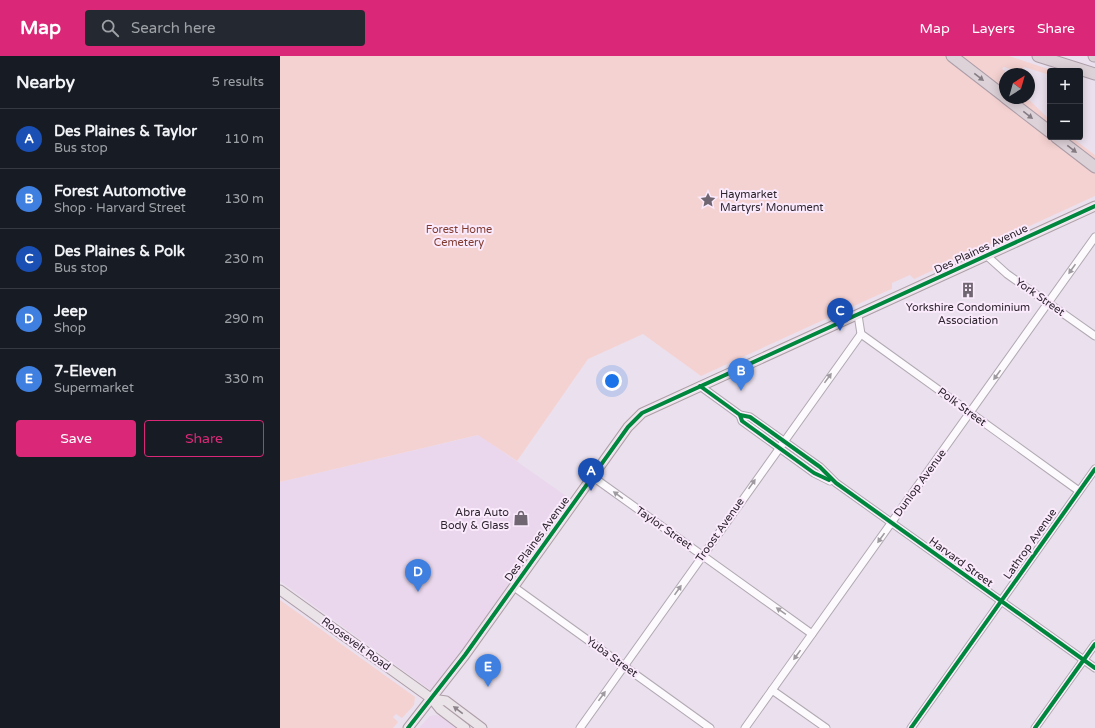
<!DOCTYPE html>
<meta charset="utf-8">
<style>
:root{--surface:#171b24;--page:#242831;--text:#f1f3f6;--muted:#9ea1a6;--line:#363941;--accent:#db2777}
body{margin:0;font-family:"Varela Round",sans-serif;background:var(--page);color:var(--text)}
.controls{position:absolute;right:12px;top:12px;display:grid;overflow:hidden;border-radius:4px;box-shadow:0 2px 10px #0003}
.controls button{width:36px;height:36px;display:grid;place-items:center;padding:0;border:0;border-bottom:1px solid var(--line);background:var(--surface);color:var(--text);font:20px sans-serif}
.compass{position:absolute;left:719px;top:12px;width:36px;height:36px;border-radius:50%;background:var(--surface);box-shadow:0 2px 10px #0003;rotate:37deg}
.you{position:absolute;left:332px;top:325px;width:14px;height:14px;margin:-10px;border:3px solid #fff;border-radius:50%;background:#1a73e8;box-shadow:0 0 0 6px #1a73e833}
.badge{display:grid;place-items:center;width:26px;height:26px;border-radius:50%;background:var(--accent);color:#fff;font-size:13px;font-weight:700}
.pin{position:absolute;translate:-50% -33px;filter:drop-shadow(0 1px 2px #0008)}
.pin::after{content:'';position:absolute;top:21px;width:14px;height:12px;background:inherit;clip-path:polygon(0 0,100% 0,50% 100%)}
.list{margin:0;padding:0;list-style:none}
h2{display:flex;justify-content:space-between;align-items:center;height:52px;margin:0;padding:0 16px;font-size:17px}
h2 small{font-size:13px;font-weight:400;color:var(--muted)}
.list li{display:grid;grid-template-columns:26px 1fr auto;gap:12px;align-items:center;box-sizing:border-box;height:60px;padding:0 16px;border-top:1px solid var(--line)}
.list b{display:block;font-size:15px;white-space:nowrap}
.list p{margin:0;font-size:13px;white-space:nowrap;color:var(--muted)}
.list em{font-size:13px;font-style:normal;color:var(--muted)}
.actions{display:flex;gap:8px;padding:12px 16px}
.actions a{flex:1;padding:9px 0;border:1px solid var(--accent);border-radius:4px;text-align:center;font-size:14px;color:var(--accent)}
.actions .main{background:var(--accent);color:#fff}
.icon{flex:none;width:22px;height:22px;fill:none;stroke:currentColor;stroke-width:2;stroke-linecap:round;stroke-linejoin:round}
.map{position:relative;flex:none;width:815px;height:672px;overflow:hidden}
header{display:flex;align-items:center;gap:24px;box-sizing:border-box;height:56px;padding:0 20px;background:var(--accent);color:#fff}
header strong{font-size:19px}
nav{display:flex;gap:22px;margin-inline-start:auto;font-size:14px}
.search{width:280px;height:36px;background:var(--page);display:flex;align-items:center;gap:10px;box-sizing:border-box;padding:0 14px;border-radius:4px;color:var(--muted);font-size:15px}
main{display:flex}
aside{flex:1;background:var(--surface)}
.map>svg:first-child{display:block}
.built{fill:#ead7ed}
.green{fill:#f5d2d2}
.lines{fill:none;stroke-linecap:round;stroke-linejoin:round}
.minor-casing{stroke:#b1a9b3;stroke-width:9}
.major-casing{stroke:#ad9ea8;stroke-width:11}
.highway-casing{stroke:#ad9ea8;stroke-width:13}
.minor{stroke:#fcfafc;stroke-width:7}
.major{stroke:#eae3e7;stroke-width:9}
.highway{stroke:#ddd2d8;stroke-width:11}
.cycleway-casing{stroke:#faeafc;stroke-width:6}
.cycleway{stroke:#00873e;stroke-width:4}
.oneway{fill:#857c83}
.oneway2{fill:#9f9a9f}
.oneway3{fill:#8c848a}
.labels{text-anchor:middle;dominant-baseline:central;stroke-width:4;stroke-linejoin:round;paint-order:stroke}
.poi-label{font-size:11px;fill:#2d252e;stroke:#faeafc;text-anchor:start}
.park-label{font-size:11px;fill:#813a2f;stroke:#faeafc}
.street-label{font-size:11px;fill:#2d252e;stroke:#faeafc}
</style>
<header>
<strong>Map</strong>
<div class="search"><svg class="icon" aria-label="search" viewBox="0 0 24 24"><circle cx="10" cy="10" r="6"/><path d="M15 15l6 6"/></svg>Search here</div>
<nav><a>Map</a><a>Layers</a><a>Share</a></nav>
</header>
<main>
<aside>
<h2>Nearby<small>5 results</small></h2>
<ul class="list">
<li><span class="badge" style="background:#1a4fb4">A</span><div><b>Des Plaines &amp; Taylor</b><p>Bus stop</p></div><em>110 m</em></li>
<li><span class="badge" style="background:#3f7fe0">B</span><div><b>Forest Automotive</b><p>Shop · Harvard Street</p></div><em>130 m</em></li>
<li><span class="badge" style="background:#1a4fb4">C</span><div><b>Des Plaines &amp; Polk</b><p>Bus stop</p></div><em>230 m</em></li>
<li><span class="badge" style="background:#3f7fe0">D</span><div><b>Jeep</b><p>Shop</p></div><em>290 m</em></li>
<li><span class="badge" style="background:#3f7fe0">E</span><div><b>7-Eleven</b><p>Supermarket</p></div><em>330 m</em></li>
</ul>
<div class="actions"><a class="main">Save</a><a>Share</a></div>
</aside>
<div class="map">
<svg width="815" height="672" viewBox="0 0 815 672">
<rect width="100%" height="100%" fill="#ebe0ed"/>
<g class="built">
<polygon points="199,379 289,442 153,636 0,525 0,426"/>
<polygon points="155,659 165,661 179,672 139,672 150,660"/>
</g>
<g class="green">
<polygon points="0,0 668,0 815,117 815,140 634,223 630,219 612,227 612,233 609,234 421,320 363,278 308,303 237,405 198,379 0,426"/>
<polygon points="678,0 729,0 774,15 770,15 770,19 744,11 742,16 724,11 722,13 725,15 723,21 725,23 725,36"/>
<polygon points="732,42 747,42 770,64 770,71"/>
<polygon points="783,81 791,81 815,99 815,105"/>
<polygon points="0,544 135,641 134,649 122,662 116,658 113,661 118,666 113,672 0,672"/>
</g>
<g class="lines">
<defs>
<g id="minor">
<polyline points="707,200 727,218 815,280"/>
<polyline points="578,259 581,278 799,435"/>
<polyline points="420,330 460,359 470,361 540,411 556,427 815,612"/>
<polyline points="460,359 462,365 534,417 550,425"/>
<polyline points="313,421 532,578"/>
<polyline points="234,531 430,672"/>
<polyline points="492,634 546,672"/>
<polyline points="300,672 581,278"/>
<polyline points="465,672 815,181"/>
<polyline points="631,672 815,413"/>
<polyline points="755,672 815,588"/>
</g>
<g id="major">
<polyline points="0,534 152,643 160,653 185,672"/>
<polyline points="152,643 166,645 202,672"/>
<polyline points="128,672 185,599 348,371 362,357 815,150"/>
</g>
<g id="highway">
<polyline points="672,0 725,41"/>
<polyline points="758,0 815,18"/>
<polyline points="814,0 815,0"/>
<polyline points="726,42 770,76"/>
<polyline points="776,81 815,111"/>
</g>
</defs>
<use href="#minor" class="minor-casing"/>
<use href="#major" class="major-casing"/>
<use href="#highway" class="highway-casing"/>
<use href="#minor" class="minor"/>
<use href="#major" class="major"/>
<use href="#highway" class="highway"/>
<defs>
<g id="cycleway">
<polyline points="420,330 460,359 470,361 540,411 556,427 815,612"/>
<polyline points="460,359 462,365 534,417 549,424"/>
<polyline points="128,672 185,599 348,371 362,357 815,150"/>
<polyline points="631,672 815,413"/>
<polyline points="755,672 815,588"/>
</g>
</defs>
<use href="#cycleway" class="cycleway-casing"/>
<use href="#cycleway" class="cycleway"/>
</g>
<defs><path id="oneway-solid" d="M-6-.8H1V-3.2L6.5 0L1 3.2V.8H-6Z"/></defs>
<g class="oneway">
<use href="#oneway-solid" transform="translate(699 21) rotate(38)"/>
<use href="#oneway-solid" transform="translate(748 59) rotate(38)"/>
<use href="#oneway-solid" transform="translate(792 93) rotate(38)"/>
</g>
<g class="oneway2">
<use href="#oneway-solid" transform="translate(792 213) rotate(125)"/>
<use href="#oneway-solid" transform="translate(717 319) rotate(126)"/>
<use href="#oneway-solid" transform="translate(548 322) rotate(-54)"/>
<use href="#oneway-solid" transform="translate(472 428) rotate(-55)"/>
<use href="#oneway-solid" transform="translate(338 439) rotate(-144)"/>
<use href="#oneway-solid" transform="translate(601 482) rotate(126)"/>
<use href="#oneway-solid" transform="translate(398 534) rotate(-55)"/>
<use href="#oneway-solid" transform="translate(501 555) rotate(-145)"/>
<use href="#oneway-solid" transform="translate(517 599) rotate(126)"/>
<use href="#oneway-solid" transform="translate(322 640) rotate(-54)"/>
</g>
<use class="oneway3" href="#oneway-solid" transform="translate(178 654) rotate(-143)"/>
<defs>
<symbol id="sight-bare" viewBox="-9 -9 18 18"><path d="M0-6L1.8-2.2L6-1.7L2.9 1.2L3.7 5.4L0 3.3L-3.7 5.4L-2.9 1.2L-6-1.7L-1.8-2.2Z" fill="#706671" stroke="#faeafc" stroke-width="2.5" paint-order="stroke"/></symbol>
<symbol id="building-bare" viewBox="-9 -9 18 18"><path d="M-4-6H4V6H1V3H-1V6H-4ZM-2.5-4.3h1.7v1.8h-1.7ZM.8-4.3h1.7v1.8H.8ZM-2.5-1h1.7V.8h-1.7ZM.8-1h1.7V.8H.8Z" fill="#706671" stroke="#faeafc" stroke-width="2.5" paint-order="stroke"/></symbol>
<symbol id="shop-bare" viewBox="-9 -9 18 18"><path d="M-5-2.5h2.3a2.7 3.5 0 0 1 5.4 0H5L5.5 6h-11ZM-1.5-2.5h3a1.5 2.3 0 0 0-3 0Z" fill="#706671" stroke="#faeafc" stroke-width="2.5" paint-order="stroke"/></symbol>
</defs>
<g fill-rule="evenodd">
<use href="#sight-bare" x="417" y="133" width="22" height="22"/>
<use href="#building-bare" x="677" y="223" width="22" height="22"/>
<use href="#shop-bare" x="230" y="451" width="22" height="22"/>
</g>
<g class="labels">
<g class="poi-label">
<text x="440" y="138">Haymarket<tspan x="440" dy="13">Martyrs' Monument</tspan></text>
<text x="688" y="251" text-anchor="middle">Yorkshire Condominium<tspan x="688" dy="13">Association</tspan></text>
<text x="229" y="456" text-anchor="end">Abra Auto<tspan x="229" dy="13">Body &amp; Glass</tspan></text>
</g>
<g class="park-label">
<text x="179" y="173">Forest Home<tspan x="179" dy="13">Cemetery</tspan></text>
</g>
<g class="street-label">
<text transform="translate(701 193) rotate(-25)">Des Plaines Avenue</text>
<text transform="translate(760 241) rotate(35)">York Street</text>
<text transform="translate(682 351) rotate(36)">Polk Street</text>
<text transform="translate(640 427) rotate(-54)">Dunlop Avenue</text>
<text transform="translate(384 472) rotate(35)">Taylor Street</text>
<text transform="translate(440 474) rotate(-55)">Troost Avenue</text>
<text transform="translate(257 483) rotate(-54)">Des Plaines Avenue</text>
<text transform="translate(750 488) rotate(-55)">Lathrop Avenue</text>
<text transform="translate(681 506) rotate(36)">Harvard Street</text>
<text transform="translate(76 588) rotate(36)">Roosevelt Road</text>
<text transform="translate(332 601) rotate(36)">Yuba Street</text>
</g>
</g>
</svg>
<div class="controls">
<button>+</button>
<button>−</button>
</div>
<svg class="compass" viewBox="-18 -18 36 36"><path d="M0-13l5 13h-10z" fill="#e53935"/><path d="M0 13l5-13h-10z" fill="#9ea1a6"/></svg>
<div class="you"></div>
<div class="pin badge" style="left:311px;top:435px;background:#1a4fb4">A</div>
<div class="pin badge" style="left:461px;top:335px;background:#3f7fe0">B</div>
<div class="pin badge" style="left:560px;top:275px;background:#1a4fb4">C</div>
<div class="pin badge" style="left:138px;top:536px;background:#3f7fe0">D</div>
<div class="pin badge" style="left:208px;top:631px;background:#3f7fe0">E</div>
</div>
</main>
